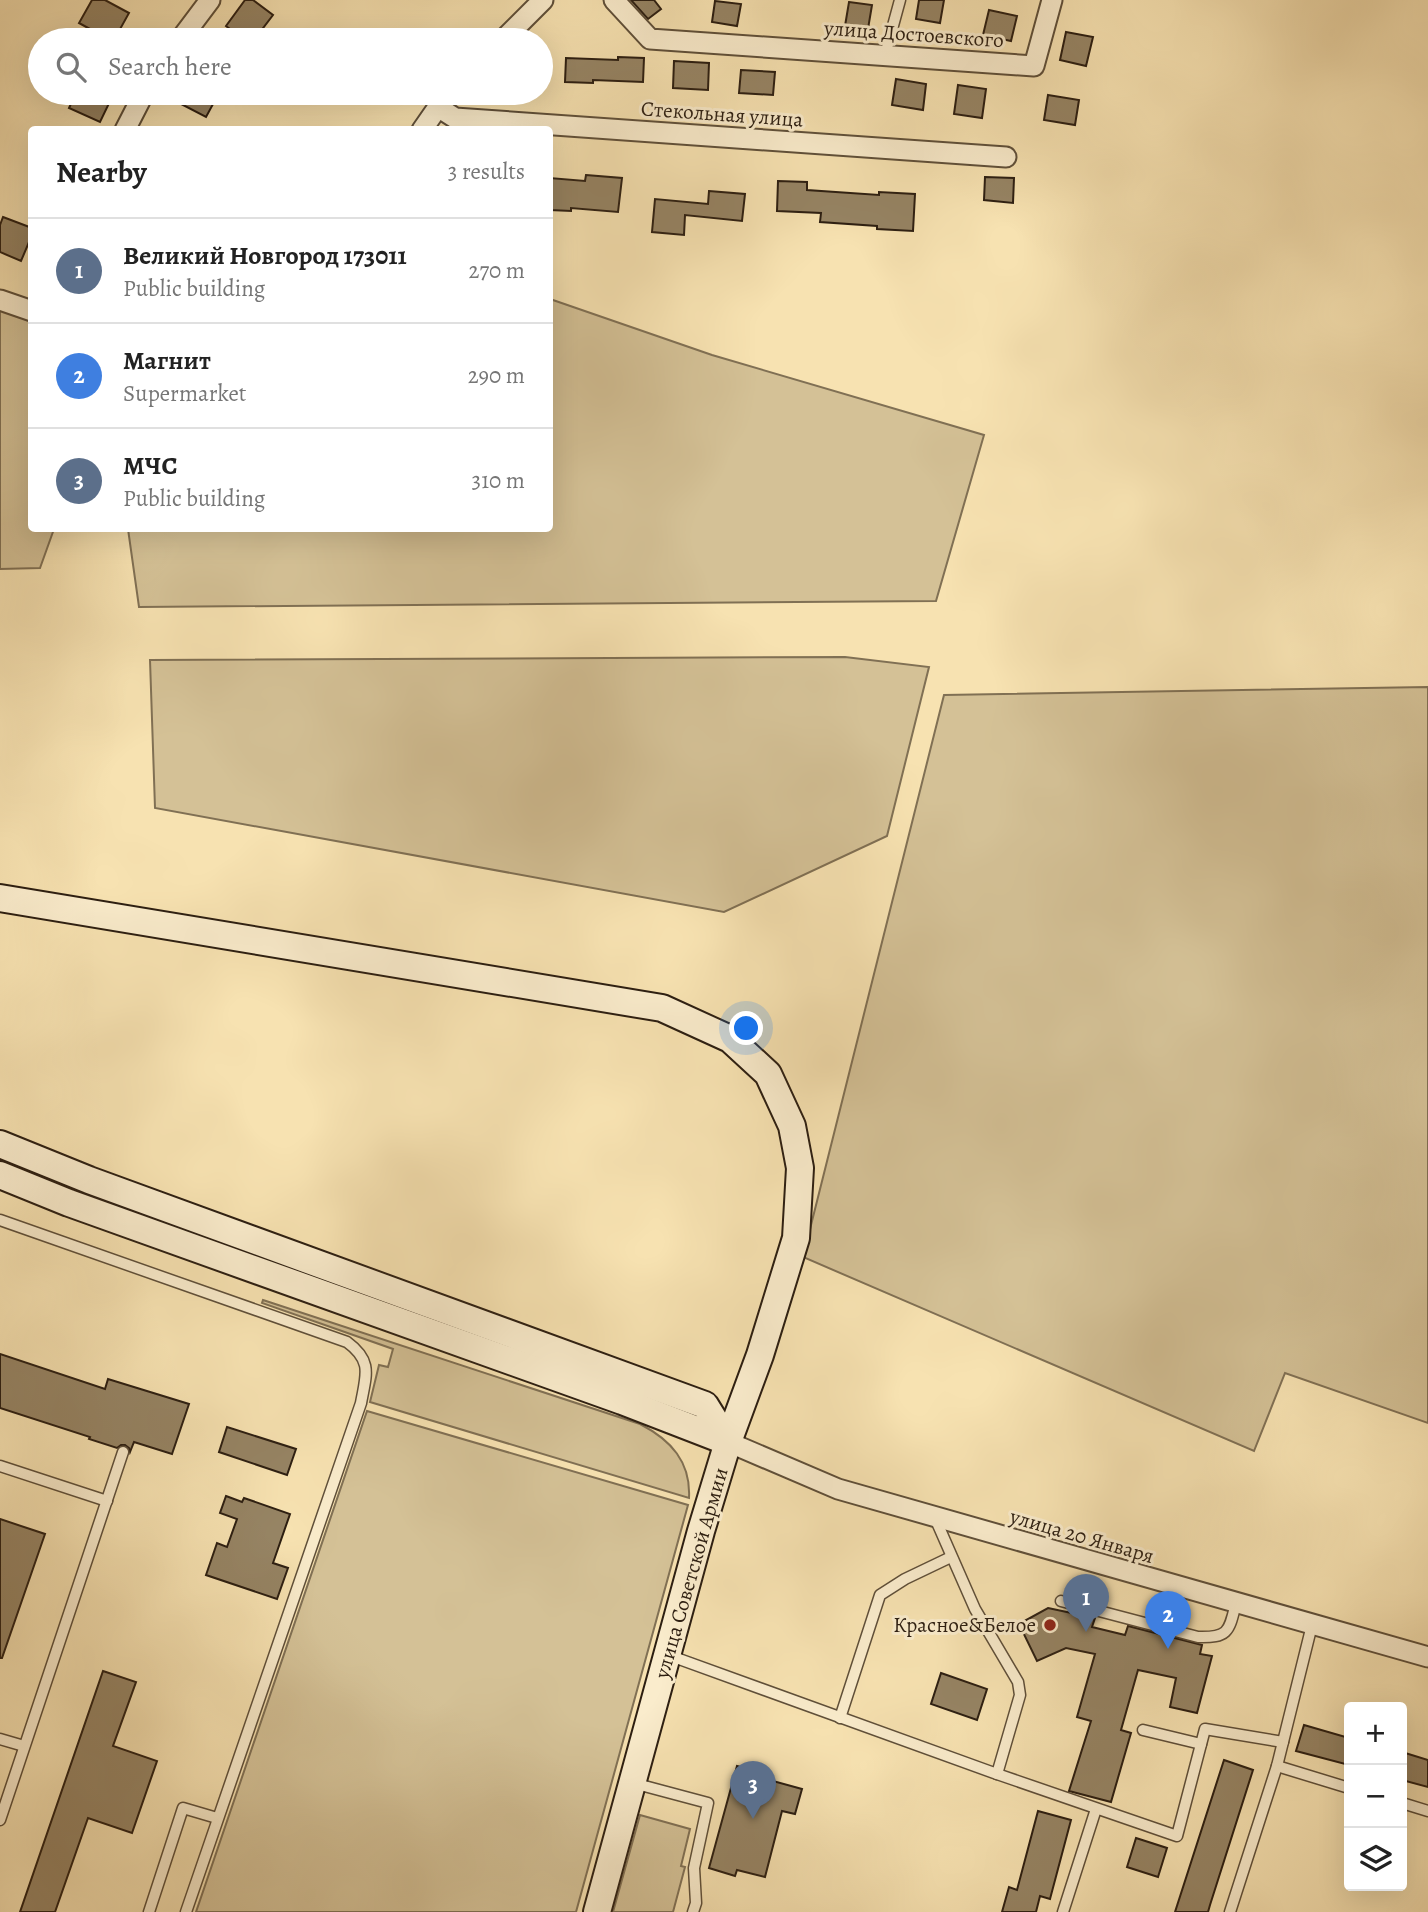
<!DOCTYPE html>
<meta charset="utf-8">
<style>
:root{--surface:#fff;--page:#f6f6f6;--text:#222;--muted:#767676;--line:#e0e0e0;--accent:#8f2418}
body{margin:0;font-family:Alegreya,serif;background:var(--page);color:var(--text)}
.controls{position:absolute;right:21px;bottom:21px;display:grid;overflow:hidden;border-radius:7px;box-shadow:0 7px 28px #0002}
.controls button{width:63px;height:63px;display:grid;place-items:center;padding:0;border:0;border-bottom:2px solid var(--line);background:var(--surface);color:var(--text);font:35px sans-serif}
.you{position:absolute;left:747px;top:1029px;width:24px;height:24px;margin:-18px;border:5px solid #fff;border-radius:50%;background:#1a73e8;box-shadow:0 0 0 10px #1a73e833}
.badge{display:grid;place-items:center;width:46px;height:46px;border-radius:50%;background:var(--accent);color:#fff;font-size:23px;font-weight:700}
.pin{position:absolute;translate:-50% -58px;filter:drop-shadow(0 2px 4px #0008)}
.pin::after{content:'';position:absolute;top:37px;width:24px;height:21px;background:inherit;clip-path:polygon(0 0,100% 0,50% 100%)}
.list{margin:0;padding:0;list-style:none}
h2{display:flex;justify-content:space-between;align-items:center;height:91px;margin:0;padding:0 28px;font-size:30px}
h2 small{font-size:23px;font-weight:400;color:var(--muted)}
.list li{display:grid;grid-template-columns:46px 1fr auto;gap:21px;align-items:center;box-sizing:border-box;height:105px;padding:0 28px;border-top:2px solid var(--line)}
.list b{display:block;font-size:26px;white-space:nowrap}
.list p{margin:0;font-size:23px;white-space:nowrap;color:var(--muted)}
.list em{font-size:23px;font-style:normal;color:var(--muted)}
.icon{flex:none;width:38px;height:38px;fill:none;stroke:currentColor;stroke-width:2;stroke-linecap:round;stroke-linejoin:round}
.map{position:relative;flex:none;width:1428px;height:1912px;overflow:hidden}
.search{position:absolute;background:var(--surface);box-shadow:0 7px 28px #0002;left:28px;top:28px;width:525px;height:77px;display:flex;align-items:center;gap:18px;box-sizing:border-box;padding:0 24px;border-radius:38px;color:var(--muted);font-size:26px}
.panel{position:absolute;background:var(--surface);box-shadow:0 7px 28px #0002;left:28px;top:126px;width:525px;height:406px;border-radius:7px}
.map>svg:first-child{display:block}
.green{fill:#d4c196;stroke:#807054;stroke-width:2}
.building{fill:#968464;stroke:#2c1e11;stroke-width:2}
.lines{fill:none;stroke-linecap:round;stroke-linejoin:round}
.lane-casing{stroke:#5f4f39;stroke-width:13}
.street-casing{stroke:#5f4f39;stroke-width:23}
.secondary-casing{stroke:#2c1e11;stroke-width:30}
.lane{stroke:#faeccc;stroke-width:10}
.street{stroke:#faeccc;stroke-width:19}
.secondary{stroke:#faeccc;stroke-width:26}
.poi-dot{fill:#8f2418;stroke:#faeccc;stroke-width:2.5}
.labels{text-anchor:middle;dominant-baseline:central;stroke-width:6;stroke-linejoin:round;paint-order:stroke}
.street-label{font-size:21px;fill:#2c1e11;stroke:#faeccc}
.poi-label{font-size:21px;fill:#2c1e11;stroke:#faeccc;text-anchor:end}
</style>
<div class="map">
<svg width="1428" height="1912" viewBox="0 0 1428 1912">
<rect width="100%" height="100%" fill="#f7e2b1"/>
<filter id="stains"><feTurbulence type="fractalNoise" baseFrequency=".00286" numOctaves="4"/><feColorMatrix values="0 0 0 0 .2 0 0 0 0 .09 0 0 0 0 .02 0 0 0 .5 -.17"/></filter>
<radialGradient id="worn" r=".72"><stop offset=".6" stop-color="#630" stop-opacity="0"/><stop offset="1" stop-color="#630" stop-opacity=".3"/></radialGradient>
<g class="green">
<polygon points="550,299 712,355 984,435 936,601 139,607 128,529 550,528"/>
<polygon points="0,308 31,320 32,528 54,529 40,568 0,569"/>
<polygon points="845,657 929,667 887,836 724,912 155,808 150,660"/>
<polygon points="1428,687 1428,1423 1285,1373 1254,1451 803,1257 944,695"/>
<path d="M263,1300l377,124c31,16 51,38 49,74l-319,-96 9,-37 9,2 5,-18 -131,-46z"/>
<polygon points="367,1411 688,1505 576,1912 196,1912"/>
<polygon points="640,1815 690,1829 681,1866 685,1867 673,1912 613,1912"/>
</g>
<g class="building">
<polygon points="92,0 105,0 129,13 114,40 110,40 79,23"/>
<polygon points="245,0 253,0 273,15 254,40 245,40 226,26"/>
<polygon points="631,0 654,0 661,9 648,19"/>
<polygon points="919,0 944,0 940,23 916,19"/>
<polygon points="715,1 741,4 737,26 712,22"/>
<polygon points="849,2 872,5 868,29 845,26"/>
<polygon points="989,10 1017,16 1011,41 983,35"/>
<polygon points="1066,32 1093,37 1086,66 1060,60"/>
<polygon points="618,57 644,58 643,82 593,80 593,83 565,82 566,58 618,60"/>
<polygon points="674,61 709,63 708,90 673,88"/>
<polygon points="741,70 775,72 773,95 739,93"/>
<polygon points="896,79 926,84 923,110 892,105"/>
<polygon points="958,85 986,89 982,118 954,114"/>
<polygon points="76,93 114,93 100,122 69,108"/>
<polygon points="160,93 219,93 206,117"/>
<polygon points="1048,95 1079,100 1075,125 1044,120"/>
<polygon points="586,175 622,178 618,212 571,208 571,211 550,210 550,178 585,181"/>
<polygon points="985,177 1014,178 1013,203 984,200"/>
<polygon points="778,181 807,182 807,190 879,195 879,192 915,194 913,231 877,229 877,226 820,222 821,213 777,211"/>
<polygon points="709,191 745,194 742,221 685,215 684,235 652,232 655,199 708,204"/>
<polygon points="3,217 32,228 32,235 21,261 0,252 0,225"/>
<polygon points="0,1354 105,1389 108,1379 189,1404 172,1454 134,1442 130,1452 129,1448 125,1445 121,1445 117,1448 89,1439 90,1437 0,1408"/>
<polygon points="227,1427 296,1449 287,1475 219,1452"/>
<polygon points="226,1496 242,1502 244,1498 290,1514 273,1563 288,1568 277,1599 206,1575 217,1543 227,1547 237,1519 220,1513"/>
<polygon points="0,1519 45,1534 2,1658 0,1658"/>
<polygon points="1048,1608 1095,1618 1092,1627 1125,1635 1128,1626 1202,1645 1200,1654 1212,1656 1197,1713 1170,1707 1176,1678 1138,1670 1121,1730 1131,1733 1111,1802 1069,1791 1091,1721 1077,1717 1095,1654 1066,1648 1037,1661 1019,1624"/>
<polygon points="103,1671 136,1682 113,1746 157,1761 132,1833 88,1818 55,1912 20,1912"/>
<polygon points="941,1673 987,1689 977,1720 931,1704"/>
<polygon points="1304,1725 1349,1738 1349,1765 1296,1751"/>
<polygon points="1402,1752 1428,1760 1428,1787 1402,1780"/>
<polygon points="1224,1760 1253,1770 1210,1905 1208,1912 1175,1912"/>
<polygon points="737,1766 764,1773 762,1778 802,1789 795,1814 782,1811 765,1877 737,1870 735,1876 709,1868"/>
<polygon points="1038,1811 1071,1820 1050,1899 1040,1896 1036,1912 1002,1912 1009,1887 1017,1890"/>
<polygon points="1136,1838 1167,1848 1158,1877 1127,1867"/>
</g>
<g class="lines">
<defs>
<g id="lane">
<polyline points="885,55 900,0"/>
<path d="M0,1220l347,122c26,19 19,33 14,61l-175,509"/>
<polyline points="0,1466 107,1501"/>
<polyline points="935,1518 975,1609 1018,1682 1020,1695 997,1774"/>
<path d="M1061,1601l137,36c31,1 31,-6 38,-34"/>
<polyline points="668,1655 997,1774 1177,1836 1205,1729 1283,1742"/>
<polyline points="840,1718 880,1595 905,1579 951,1557"/>
<polyline points="1143,1730 1201,1744"/>
<polyline points="0,1739 24,1746"/>
<polyline points="1277,1766 1349,1788"/>
<polyline points="633,1783 708,1803 694,1868 696,1903 693,1912"/>
<polyline points="1402,1803 1428,1811"/>
<polyline points="0,1820 123,1452"/>
<polyline points="149,1912 183,1808 217,1818"/>
<polyline points="1063,1912 1096,1809"/>
<polyline points="1230,1912 1277,1766 1312,1625"/>
</g>
<g id="street">
<polyline points="614,0 650,39 1034,66 1052,0"/>
<polyline points="180,40 210,0"/>
<polyline points="503,40 543,0"/>
<polyline points="438,107 455,118 1006,157"/>
<polyline points="125,130 144,93"/>
<polyline points="422,130 438,107 451,93"/>
<polyline points="0,300 32,311"/>
<polyline points="728,1442 838,1489 1428,1657"/>
</g>
<g id="secondary">
<polyline points="0,898 662,1008 730,1039 768,1074 792,1126 800,1168 796,1238 760,1355 728,1442 701,1531 597,1912"/>
<polyline points="0,1144 89,1180 705,1405 728,1442"/>
<polyline points="0,1175 69,1203 622,1401 728,1442"/>
</g>
</defs>
<use href="#lane" class="lane-casing"/>
<use href="#street" class="street-casing"/>
<use href="#secondary" class="secondary-casing"/>
<use href="#lane" class="lane"/>
<use href="#street" class="street"/>
<use href="#secondary" class="secondary"/>
</g>
<circle class="poi-dot" cx="1050" cy="1625" r="7"/>
<g class="labels">
<g class="street-label">
<text transform="translate(914 34) rotate(4)">улица Достоевского</text>
<text transform="translate(722 114) rotate(4)">Стекольная улица</text>
<text transform="translate(1082 1536) rotate(16)">улица 20 Января</text>
<text transform="translate(691 1573) rotate(-74)">улица Советской Армии</text>
</g>
<g class="poi-label">
<text x="1036" y="1625">Красное&amp;Белое</text>
</g>
</g>
<rect width="100%" height="100%" filter="url(#stains)"/>
<rect width="100%" height="100%" fill="url(#worn)"/>
</svg>
<div class="controls">
<button>+</button>
<button>−</button>
<button><svg class="icon" aria-label="layers" viewBox="0 0 24 24"><path d="M12 4l9 5-9 5-9-5zM3 14l9 5 9-5"/></svg></button>
</div>
<div class="you"></div>
<div class="pin badge" style="left:1086px;top:1632px;background:#5c6f8a">1</div>
<div class="pin badge" style="left:1168px;top:1649px;background:#3f7fe0">2</div>
<div class="pin badge" style="left:753px;top:1819px;background:#5c6f8a">3</div>
<div class="search"><svg class="icon" aria-label="search" viewBox="0 0 24 24"><circle cx="10" cy="10" r="6"/><path d="M15 15l6 6"/></svg>Search here</div>
<section class="panel">
<h2>Nearby<small>3 results</small></h2>
<ul class="list">
<li><span class="badge" style="background:#5c6f8a">1</span><div><b>Великий Новгород 173011</b><p>Public building</p></div><em>270 m</em></li>
<li><span class="badge" style="background:#3f7fe0">2</span><div><b>Магнит</b><p>Supermarket</p></div><em>290 m</em></li>
<li><span class="badge" style="background:#5c6f8a">3</span><div><b>МЧС</b><p>Public building</p></div><em>310 m</em></li>
</ul>
</section>
</div>
